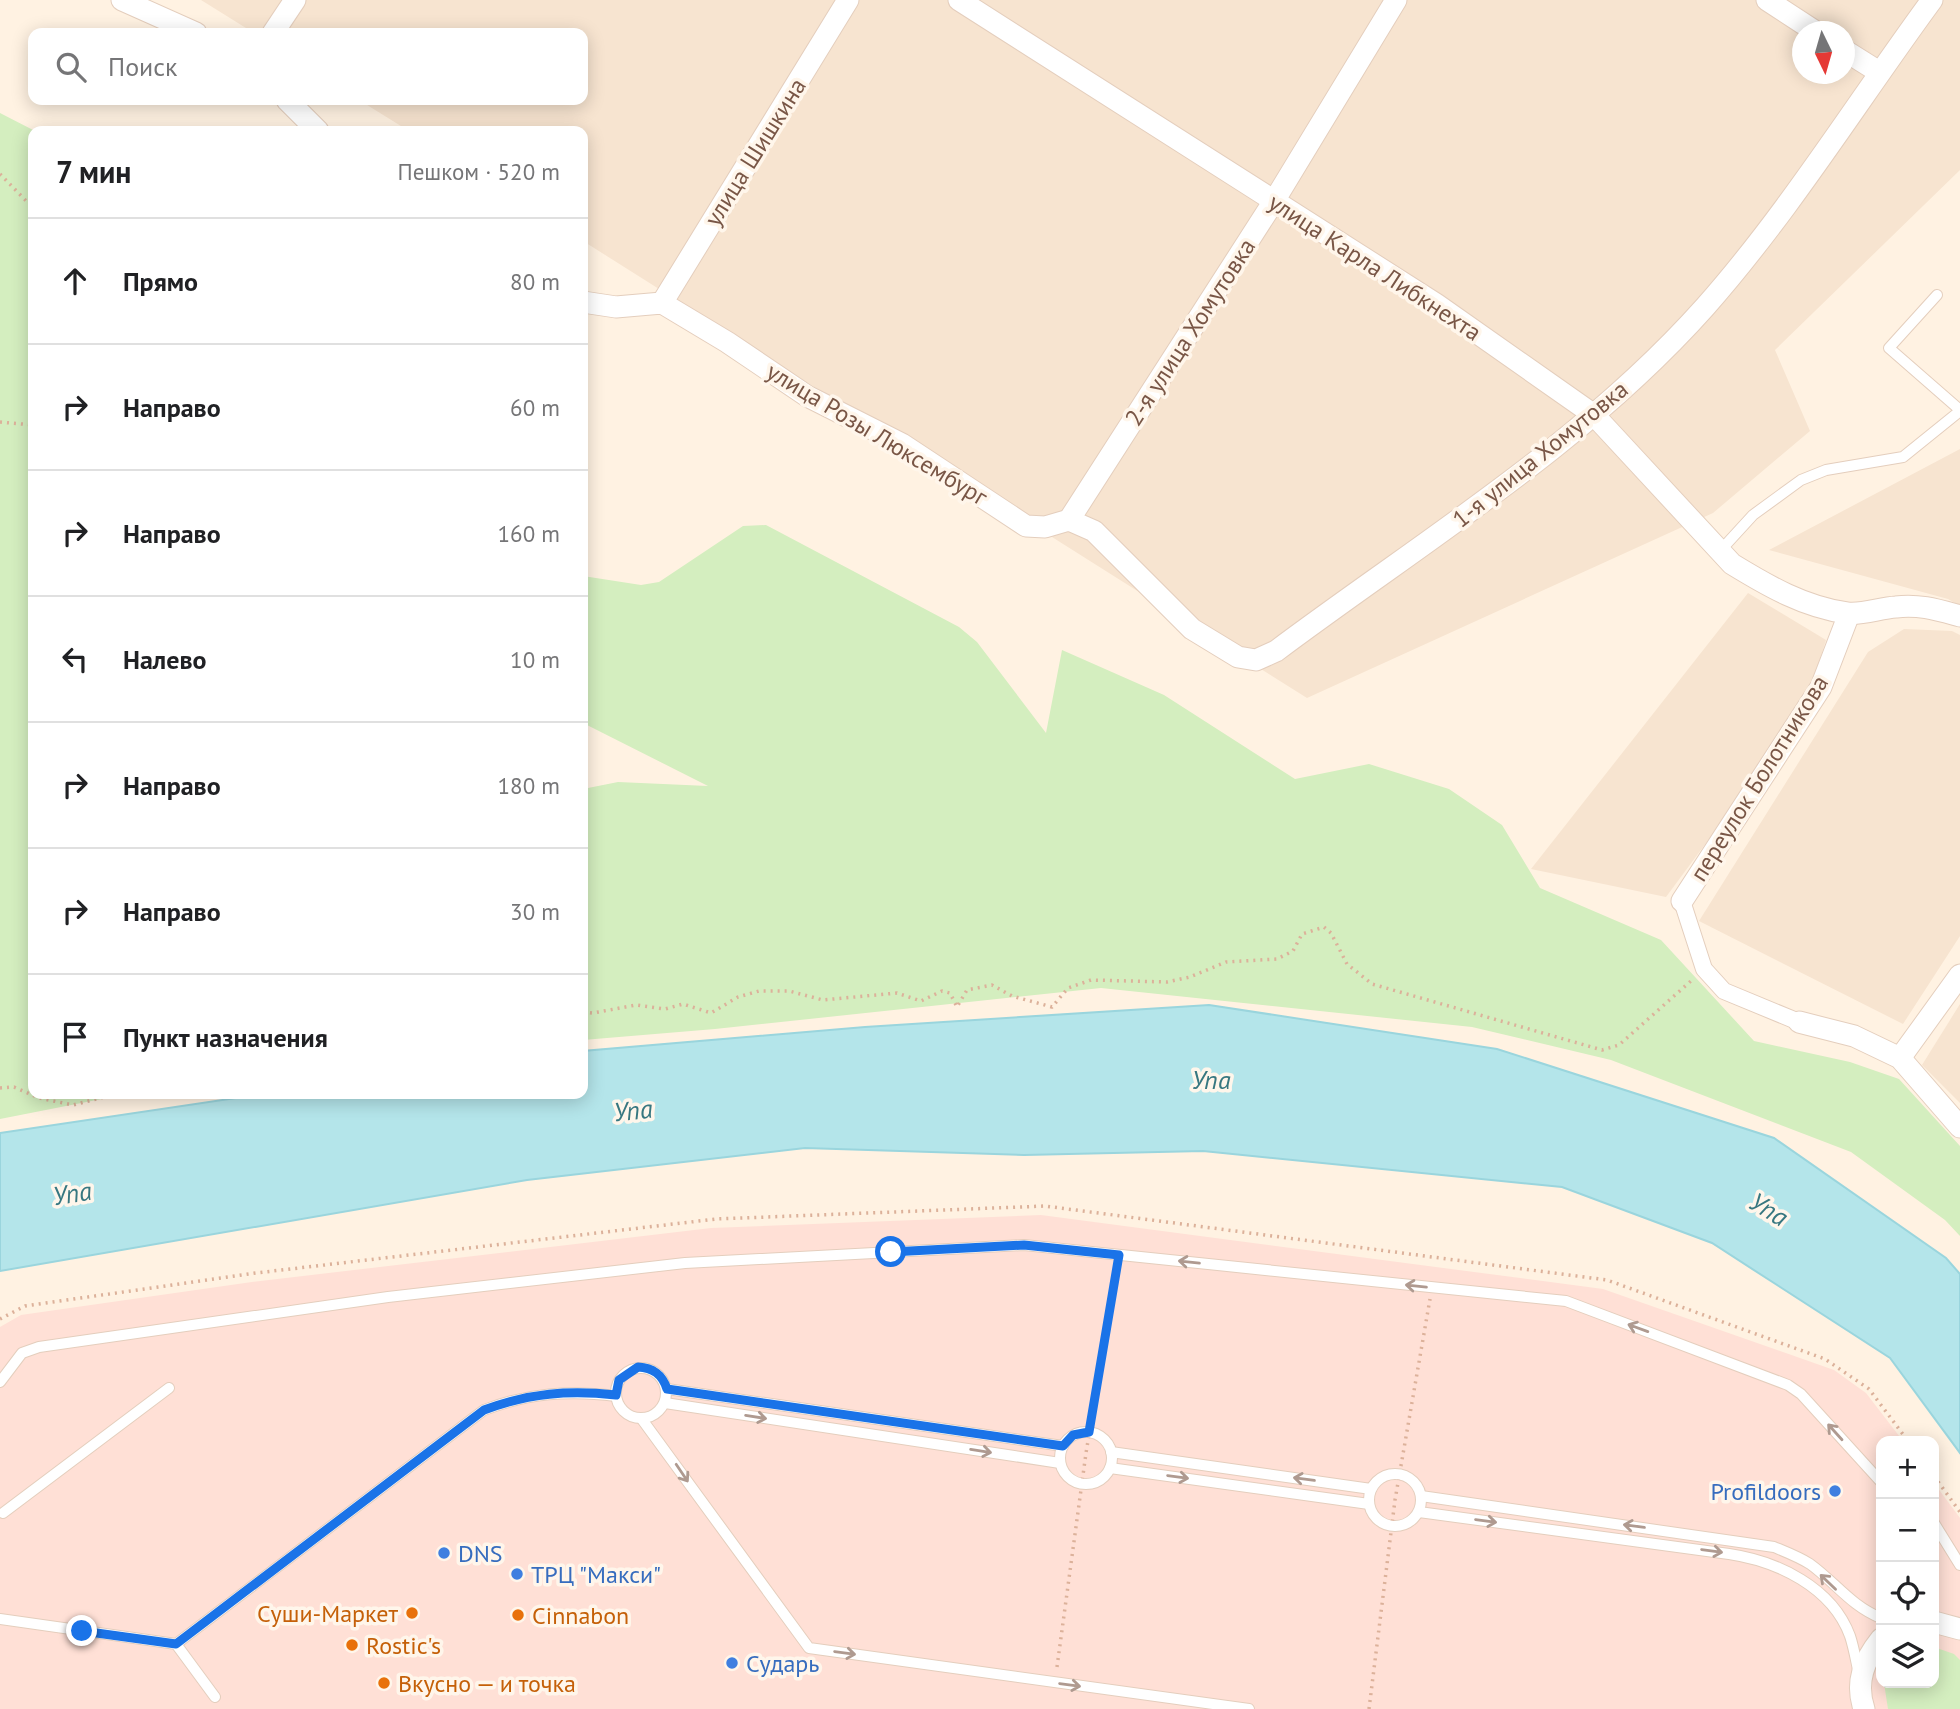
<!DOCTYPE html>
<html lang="ru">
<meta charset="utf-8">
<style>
:root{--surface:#fff;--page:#f6f6f6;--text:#202124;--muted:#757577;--line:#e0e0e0}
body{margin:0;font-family:"PT Sans",sans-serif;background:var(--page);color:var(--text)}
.controls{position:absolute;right:21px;bottom:21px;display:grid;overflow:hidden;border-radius:14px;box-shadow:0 4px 18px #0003}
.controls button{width:63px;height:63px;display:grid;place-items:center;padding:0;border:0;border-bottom:2px solid var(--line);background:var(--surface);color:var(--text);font:35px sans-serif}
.compass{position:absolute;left:1792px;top:21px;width:63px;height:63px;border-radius:50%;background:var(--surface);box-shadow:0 4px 18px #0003;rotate:175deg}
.stop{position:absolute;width:21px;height:21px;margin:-16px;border:5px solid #1a73e8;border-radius:50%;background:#fff}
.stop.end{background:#1a73e8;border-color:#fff;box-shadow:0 2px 7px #0008}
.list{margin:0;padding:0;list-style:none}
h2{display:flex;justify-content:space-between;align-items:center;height:91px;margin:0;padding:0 28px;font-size:30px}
h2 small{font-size:23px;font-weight:400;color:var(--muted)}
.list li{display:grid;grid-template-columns:46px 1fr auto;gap:21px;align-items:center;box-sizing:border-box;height:126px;padding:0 28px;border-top:2px solid var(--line)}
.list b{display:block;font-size:26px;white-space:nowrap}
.list em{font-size:23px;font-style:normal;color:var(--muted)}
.icon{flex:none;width:38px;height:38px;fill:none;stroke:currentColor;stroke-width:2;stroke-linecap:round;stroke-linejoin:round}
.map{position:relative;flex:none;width:1960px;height:1709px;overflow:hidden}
.search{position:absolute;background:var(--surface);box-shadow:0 4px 18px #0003;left:28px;top:28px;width:560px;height:77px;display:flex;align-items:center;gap:18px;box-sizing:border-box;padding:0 24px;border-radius:14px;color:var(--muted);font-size:26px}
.panel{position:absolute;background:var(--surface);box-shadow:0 4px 18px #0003;left:28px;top:126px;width:560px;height:973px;border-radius:14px}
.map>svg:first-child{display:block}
.residential{fill:#f7e4d0;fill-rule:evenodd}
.commercial{fill:#ffe0d6}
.green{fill:#d4eebf}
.water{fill:#b4e5ea;stroke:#9ad5dd;stroke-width:2}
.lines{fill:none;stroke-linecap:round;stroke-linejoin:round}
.service-casing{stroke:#e4cebd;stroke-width:12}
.pedestrian-casing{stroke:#e4cebd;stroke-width:18}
.minor-casing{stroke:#e4cebd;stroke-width:23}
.path{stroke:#dcb19a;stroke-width:3.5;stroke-dasharray:2 5;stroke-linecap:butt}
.service{stroke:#fff;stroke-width:10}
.pedestrian{stroke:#fff;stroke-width:16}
.minor{stroke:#fff;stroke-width:21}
.oneway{stroke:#af9a90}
.route{stroke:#1a73e8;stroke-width:9}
.shop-dot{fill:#3f7fe0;stroke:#fff6eb;stroke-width:2.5}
.food-dot{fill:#e8710a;stroke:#fff6eb;stroke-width:2.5}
.labels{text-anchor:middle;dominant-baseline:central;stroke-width:7;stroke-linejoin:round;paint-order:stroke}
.street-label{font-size:24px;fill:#795646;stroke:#fff6eb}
.shop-label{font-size:24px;fill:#366cbe;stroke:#fff6eb;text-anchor:start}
.food-label{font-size:24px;fill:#c56008;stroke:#fff6eb;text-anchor:start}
.water-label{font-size:26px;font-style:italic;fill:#377780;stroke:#fff6eb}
</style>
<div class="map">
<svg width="1960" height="1709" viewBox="0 0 1960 1709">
<rect width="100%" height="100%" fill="#fff2e2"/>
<g class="residential">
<path d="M201,0h1759v170l-185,180 35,81 -97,82 -406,185 -724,-457v-110h-174l-50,-31h224v-67h-329zM1802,32h42v42h-42z"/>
<polygon points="1960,449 1960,606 1948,599 1769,550"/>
<polygon points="1748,593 1826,640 1809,693 1755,777 1666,897 1531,869"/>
<polygon points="1904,629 1952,631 1960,635 1960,936 1903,1024 1699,921 1868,652"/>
<polygon points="1960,1004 1960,1103 1922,1065"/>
</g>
<polygon class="commercial" points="1041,1215 1603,1289 1834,1370 1866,1393 1903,1441 1881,1441 1881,1683 1934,1683 1934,1483 1960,1518 1960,1709 0,1709 0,1327 21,1315 252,1282 711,1228"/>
<g class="green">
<polygon points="0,113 35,131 33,1094 127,1094 0,1119"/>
<polygon points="766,525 959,627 977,642 1046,733 1062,650 1164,695 1295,779 1369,764 1449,789 1502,825 1540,888 1661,940 1754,1041 1850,1062 1899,1079 1960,1146 1960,1236 1945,1220 1851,1152 1611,1060 1472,1027 1101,988 715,1029 583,1040 583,789 618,782 708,786 583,723 583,576 641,585 659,582 743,526"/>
<polygon points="1934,1647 1954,1654 1960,1660 1960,1709 1888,1709 1884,1683 1934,1683"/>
</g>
<polygon class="water" points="1209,1005 1497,1049 1774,1138 1946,1258 1960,1274 1960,1453 1890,1358 1712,1243 1562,1187 1203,1151 1024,1155 805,1148 527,1180 0,1271 0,1133 263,1094 583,1094 583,1051 865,1027"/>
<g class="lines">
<defs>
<g id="service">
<polyline points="1937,295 1889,348 1960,410"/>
<polyline points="1720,551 1753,515 1801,480 1826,470 1903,457 1960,411"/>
<circle cx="641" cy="1393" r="25"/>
<polyline points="0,1382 22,1353 39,1347 388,1297 685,1263 1024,1245 1566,1301 1788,1385 1801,1394 1881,1482"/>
<polyline points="667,1389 1063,1446"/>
<polyline points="665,1403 1060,1463"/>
<polyline points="641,1418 809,1648 1249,1709"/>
<circle cx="1086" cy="1458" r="26"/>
<polyline points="1111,1452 1371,1489"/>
<polyline points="1110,1468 1369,1504"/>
<circle cx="1395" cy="1500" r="26"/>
<path d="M1421,1496l353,51c12,5 25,10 36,17 25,18 41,42 71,54"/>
<path d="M1419,1512l310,42c48,7 103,33 121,82 4,12 6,25 9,38"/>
<polyline points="3,1513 169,1388"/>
<polyline points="1934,1523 1960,1565"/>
<path d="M0,1619l176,25 308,-234c44,-17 85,-20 132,-14"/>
<polyline points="176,1644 215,1697"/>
</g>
<polyline id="pedestrian" points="1682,901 1704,969 1724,991 1799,1022"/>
<g id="minor">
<polyline points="122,0 196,33"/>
<path d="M959,0l477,304 158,111 138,149c36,22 72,43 115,49 15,2 33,-5 49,-6 23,-3 42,3 64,9"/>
<polyline points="1767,0 1816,32"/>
<polyline points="273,33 295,0"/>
<polyline points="1844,50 1879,72"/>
<polyline points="287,100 318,131"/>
<path d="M583,302l33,5 46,-4 65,39 80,54 95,48 124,82 19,1 24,-7 25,11 98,98 46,28 18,3 20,-9c147,-110 306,-206 429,-344 84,-95 152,-205 227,-307"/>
<polyline points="662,303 848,0"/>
<polyline points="1069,520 1274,201 1396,0"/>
<polyline points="1682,901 1821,687 1849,614"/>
<polyline points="1799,1022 1854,1036 1900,1058 1960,1127"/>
<polyline points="1900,1058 1960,975"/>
<polyline points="1934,1622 1960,1629"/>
<path d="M1864,1709c-9,-27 0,-49 17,-70"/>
</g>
</defs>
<use href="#service" class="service-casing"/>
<use href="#pedestrian" class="pedestrian-casing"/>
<use href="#minor" class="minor-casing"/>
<g class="path">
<polyline points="0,174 33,208"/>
<polyline points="0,422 33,425"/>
<polyline points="583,1012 593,1013 636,1005 665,1009 683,1004 711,1013 738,997 759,991 789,991 823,1000 897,993 921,1001 942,991 950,993 957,1007 967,990 992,985 1012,996 1052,1007 1068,988 1091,980 1167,982 1190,977 1226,962 1277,959 1293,951 1302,934 1324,927 1331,933 1347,964 1372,984 1602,1050 1619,1045 1692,980"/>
<polyline points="0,1088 14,1087 39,1098 73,1105 116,1094"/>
<polyline points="131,1094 134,1094"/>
<polyline points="0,1319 25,1306 256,1273 716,1219 1045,1206 1607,1280 1825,1359 1869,1389 1908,1441"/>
<polyline points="1934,1476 1960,1512"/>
<polyline points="1057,1667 1086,1453 1117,1267"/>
<polyline points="1369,1709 1395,1500 1430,1299"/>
</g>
<use href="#service" class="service"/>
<use href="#pedestrian" class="pedestrian"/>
<use href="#minor" class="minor"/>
</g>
<defs><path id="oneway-shaft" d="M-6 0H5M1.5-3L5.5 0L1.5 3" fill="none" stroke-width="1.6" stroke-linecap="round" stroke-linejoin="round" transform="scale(1.75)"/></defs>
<g class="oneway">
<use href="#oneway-shaft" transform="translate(1189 1262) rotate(-174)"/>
<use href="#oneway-shaft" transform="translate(1416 1286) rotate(-174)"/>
<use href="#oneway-shaft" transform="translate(1638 1328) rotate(-160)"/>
<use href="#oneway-shaft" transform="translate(756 1417) rotate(9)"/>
<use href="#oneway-shaft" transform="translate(1835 1432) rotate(-132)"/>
<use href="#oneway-shaft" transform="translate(981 1451) rotate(9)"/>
<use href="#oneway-shaft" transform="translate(682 1473) rotate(56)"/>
<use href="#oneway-shaft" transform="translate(1178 1477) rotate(8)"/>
<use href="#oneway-shaft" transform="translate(1304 1479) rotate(-172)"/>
<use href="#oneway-shaft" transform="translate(1486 1521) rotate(8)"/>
<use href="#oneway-shaft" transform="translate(1634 1526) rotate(-172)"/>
<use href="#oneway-shaft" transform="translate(1712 1551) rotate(8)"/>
<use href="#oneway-shaft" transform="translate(1828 1582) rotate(-136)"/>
<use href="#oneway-shaft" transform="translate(845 1653) rotate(8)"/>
<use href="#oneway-shaft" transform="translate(1070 1685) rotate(8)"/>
</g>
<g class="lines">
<path class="route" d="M82,1631l94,13 308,-234c45,-17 85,-20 132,-15l3,-15 19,-13c15,1 24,7 29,22l396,57 10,-11 16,-3 30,-177 -95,-10 -133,7"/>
</g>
<g class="shop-dot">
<circle cx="1835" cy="1491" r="7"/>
<circle cx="444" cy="1553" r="7"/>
<circle cx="517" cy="1574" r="7"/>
<circle cx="732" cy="1663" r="7"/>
</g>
<g class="food-dot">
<circle cx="412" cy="1613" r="7"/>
<circle cx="518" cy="1615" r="7"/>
<circle cx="352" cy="1645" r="7"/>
<circle cx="384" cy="1683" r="7"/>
</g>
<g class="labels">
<g class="street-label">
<text transform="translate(755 152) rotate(-58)">улица Шишкина</text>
<text transform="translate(1375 267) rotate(33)">улица Карла Либкнехта</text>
<text transform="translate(1190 332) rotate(-57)">2-я улица Хомутовка</text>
<text transform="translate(877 434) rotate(31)">улица Розы Люксембург</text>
<text transform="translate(1540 454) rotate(-39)">1-я улица Хомутовка</text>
<text transform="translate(1759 778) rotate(-58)">переулок Болотникова</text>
</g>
<g class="shop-label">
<text x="1821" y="1491" text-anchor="end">Profildoors</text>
<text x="458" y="1553">DNS</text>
<text x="531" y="1574">ТРЦ "Макси"</text>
<text x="746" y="1663">Сударь</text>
</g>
<g class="food-label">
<text x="398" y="1613" text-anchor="end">Суши-Маркет</text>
<text x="532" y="1615">Cinnabon</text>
<text x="366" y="1645">Rostic's</text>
<text x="398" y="1683">Вкусно — и точка</text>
</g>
<g class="water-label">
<text x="1211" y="1079">Упа</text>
<text transform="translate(633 1110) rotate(-6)">Упа</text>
<text transform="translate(72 1193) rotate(-9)">Упа</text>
<text transform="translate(1769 1209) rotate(31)">Упа</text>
</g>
</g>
</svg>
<div class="controls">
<button>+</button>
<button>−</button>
<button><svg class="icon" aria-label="locate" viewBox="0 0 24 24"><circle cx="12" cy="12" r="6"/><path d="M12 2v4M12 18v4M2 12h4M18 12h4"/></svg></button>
<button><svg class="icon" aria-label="layers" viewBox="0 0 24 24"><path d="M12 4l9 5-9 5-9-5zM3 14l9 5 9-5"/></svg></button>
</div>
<svg class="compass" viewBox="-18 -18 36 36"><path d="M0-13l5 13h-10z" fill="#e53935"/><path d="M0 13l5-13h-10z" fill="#757577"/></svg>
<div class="stop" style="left:891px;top:1252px"></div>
<div class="stop end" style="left:82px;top:1631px"></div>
<div class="search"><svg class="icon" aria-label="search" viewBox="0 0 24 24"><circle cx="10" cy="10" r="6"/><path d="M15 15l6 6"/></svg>Поиск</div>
<section class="panel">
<h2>7 мин<small>Пешком · 520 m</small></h2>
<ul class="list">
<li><svg class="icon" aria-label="ahead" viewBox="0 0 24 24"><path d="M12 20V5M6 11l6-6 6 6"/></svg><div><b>Прямо</b></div><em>80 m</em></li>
<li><svg class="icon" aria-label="right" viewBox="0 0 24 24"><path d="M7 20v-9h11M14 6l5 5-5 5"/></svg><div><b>Направо</b></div><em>60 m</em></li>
<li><svg class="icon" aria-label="right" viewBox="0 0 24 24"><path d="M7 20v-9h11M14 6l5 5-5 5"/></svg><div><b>Направо</b></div><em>160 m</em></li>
<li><svg class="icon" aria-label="left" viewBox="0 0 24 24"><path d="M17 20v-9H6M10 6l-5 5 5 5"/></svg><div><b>Налево</b></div><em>10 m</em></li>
<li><svg class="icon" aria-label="right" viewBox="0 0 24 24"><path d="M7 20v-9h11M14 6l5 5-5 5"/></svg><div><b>Направо</b></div><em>180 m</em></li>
<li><svg class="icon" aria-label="right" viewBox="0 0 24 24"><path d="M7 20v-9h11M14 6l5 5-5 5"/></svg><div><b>Направо</b></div><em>30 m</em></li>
<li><svg class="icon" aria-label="arrive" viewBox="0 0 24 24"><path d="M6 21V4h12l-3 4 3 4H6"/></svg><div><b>Пункт назначения</b></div></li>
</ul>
</section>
</div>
